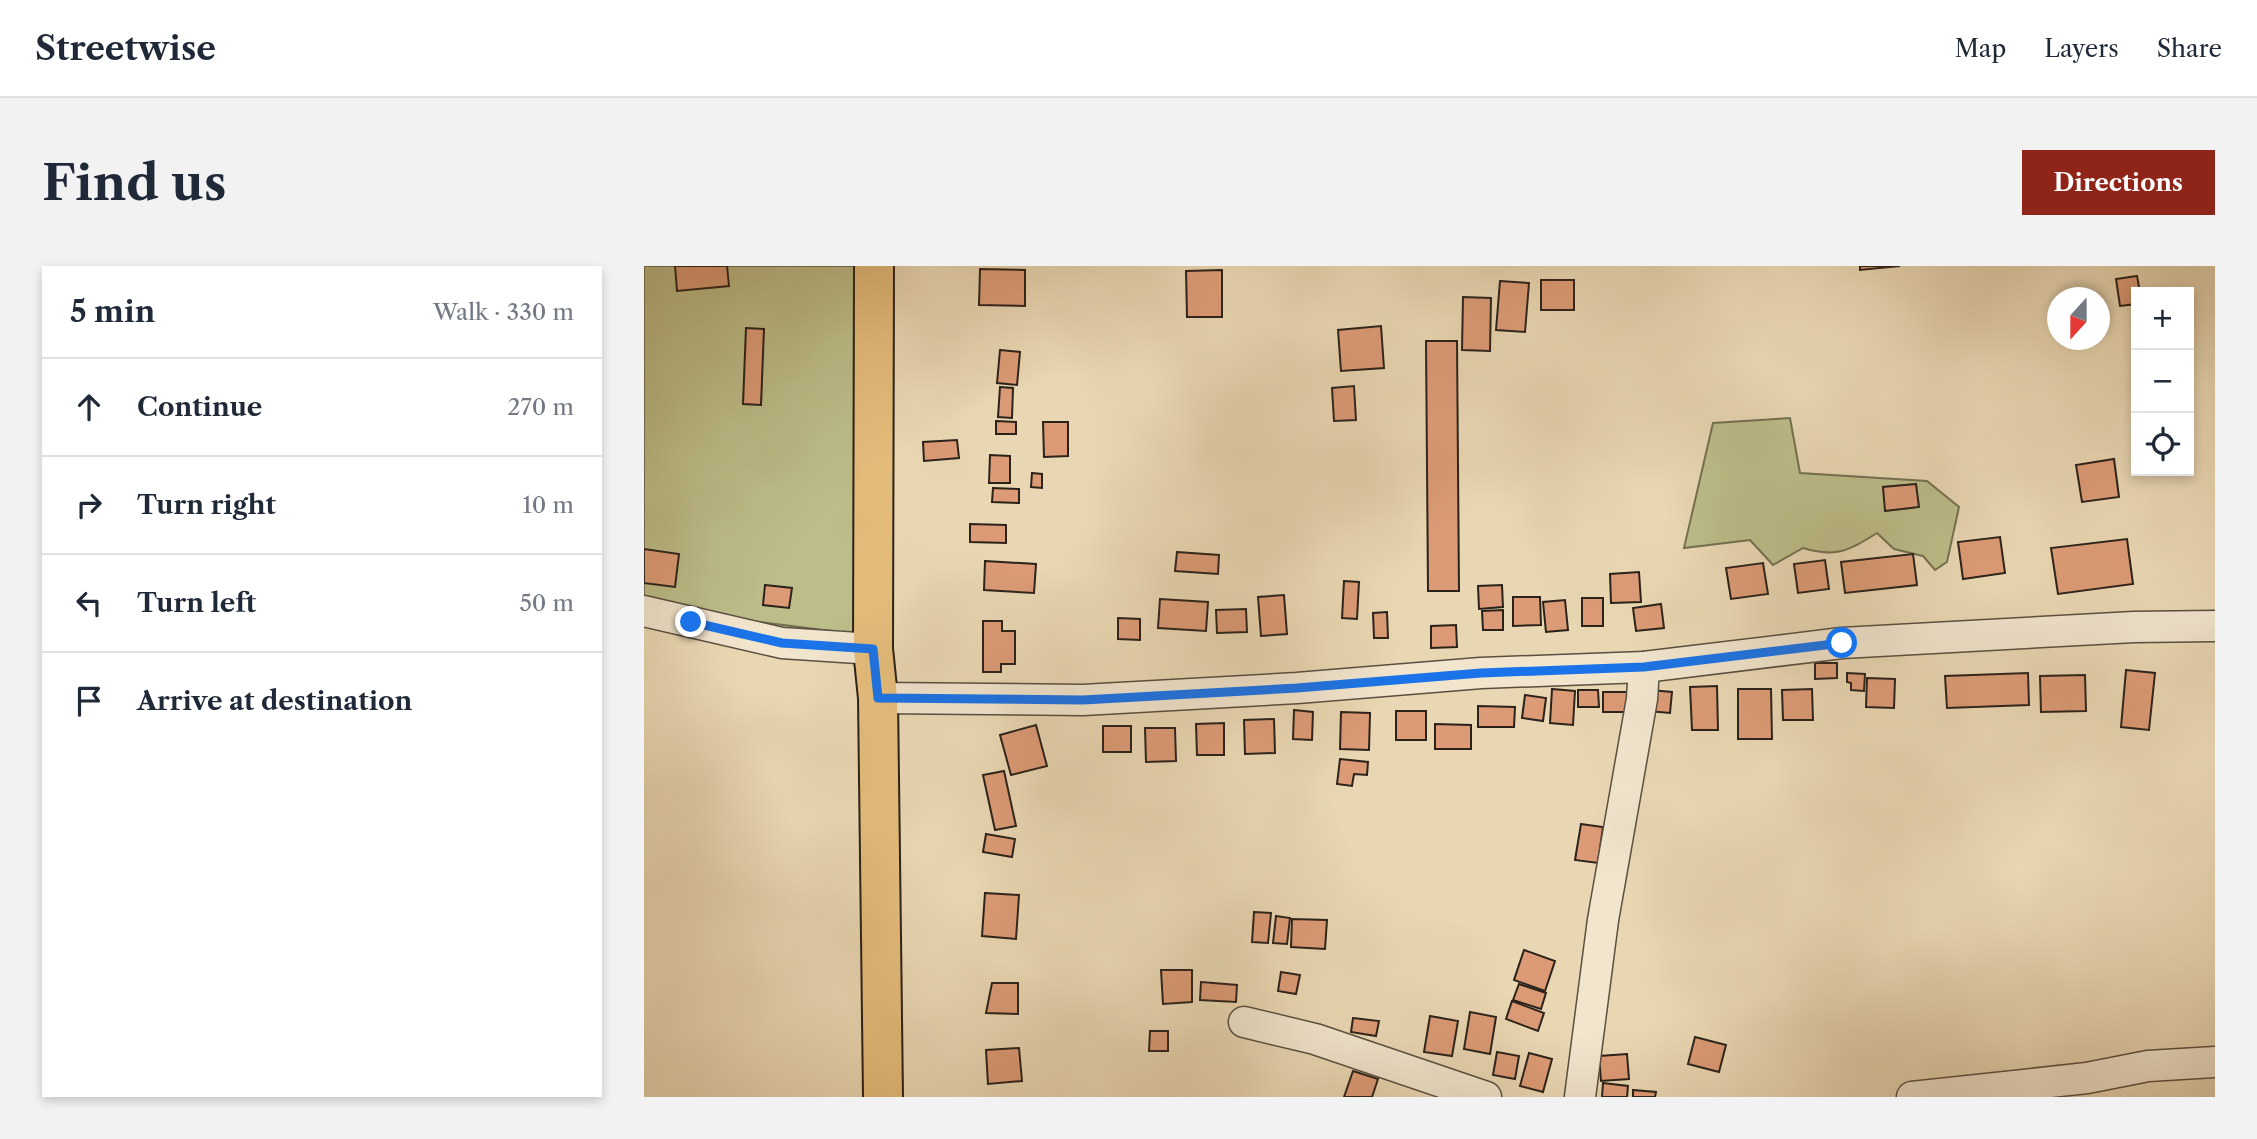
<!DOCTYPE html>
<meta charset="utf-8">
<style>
:root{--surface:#fff;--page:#f2f2f3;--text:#1f2937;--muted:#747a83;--line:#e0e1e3;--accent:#8f2418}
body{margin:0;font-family:"Libre Caslon Text",serif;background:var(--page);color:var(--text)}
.controls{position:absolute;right:21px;top:21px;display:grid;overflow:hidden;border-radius:0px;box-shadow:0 4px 10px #0003}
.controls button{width:63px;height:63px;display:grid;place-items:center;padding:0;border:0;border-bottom:2px solid var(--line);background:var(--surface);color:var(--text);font:35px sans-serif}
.compass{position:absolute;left:1403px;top:21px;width:63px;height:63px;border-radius:50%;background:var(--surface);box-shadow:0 4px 10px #0003;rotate:201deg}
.stop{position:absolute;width:21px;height:21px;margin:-16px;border:5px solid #1a73e8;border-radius:50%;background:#fff}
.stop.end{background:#1a73e8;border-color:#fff;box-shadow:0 2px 7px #0008}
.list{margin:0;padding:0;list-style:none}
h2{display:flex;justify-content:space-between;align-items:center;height:91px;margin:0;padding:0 28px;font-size:30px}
h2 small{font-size:23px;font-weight:400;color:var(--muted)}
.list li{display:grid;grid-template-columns:46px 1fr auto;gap:21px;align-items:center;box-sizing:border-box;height:98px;padding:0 28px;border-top:2px solid var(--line)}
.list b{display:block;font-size:26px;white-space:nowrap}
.list em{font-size:23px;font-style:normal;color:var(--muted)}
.icon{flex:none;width:38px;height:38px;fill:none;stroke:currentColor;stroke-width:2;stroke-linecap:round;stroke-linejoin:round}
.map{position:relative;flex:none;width:1571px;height:831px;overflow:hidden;border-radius:0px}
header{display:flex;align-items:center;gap:42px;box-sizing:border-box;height:98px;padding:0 35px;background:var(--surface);border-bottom:2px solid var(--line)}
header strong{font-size:33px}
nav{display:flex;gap:38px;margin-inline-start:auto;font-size:24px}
.intro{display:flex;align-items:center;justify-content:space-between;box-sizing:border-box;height:168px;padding:0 42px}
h1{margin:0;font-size:49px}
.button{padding:18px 32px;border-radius:0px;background:var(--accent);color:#fff;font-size:24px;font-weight:700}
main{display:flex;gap:42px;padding:0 42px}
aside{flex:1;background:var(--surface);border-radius:0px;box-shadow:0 4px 10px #0003}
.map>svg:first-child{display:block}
.green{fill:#bcbd89;stroke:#747052;stroke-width:2;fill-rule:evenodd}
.building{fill:#dc9b76;stroke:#2b221a;stroke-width:2}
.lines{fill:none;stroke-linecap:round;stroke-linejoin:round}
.minor-casing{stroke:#5a4f40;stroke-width:33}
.major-casing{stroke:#2b221a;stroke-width:42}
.minor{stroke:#f1e5ce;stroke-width:30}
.major{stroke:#e4bc7a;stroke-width:38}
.route{stroke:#1a73e8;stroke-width:9}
</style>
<header>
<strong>Streetwise</strong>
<nav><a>Map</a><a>Layers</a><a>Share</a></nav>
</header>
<div class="intro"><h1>Find us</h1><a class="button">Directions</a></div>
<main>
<aside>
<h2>5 min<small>Walk · 330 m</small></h2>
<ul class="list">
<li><svg class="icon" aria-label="ahead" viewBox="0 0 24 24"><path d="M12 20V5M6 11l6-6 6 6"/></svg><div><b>Continue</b></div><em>270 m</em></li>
<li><svg class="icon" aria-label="right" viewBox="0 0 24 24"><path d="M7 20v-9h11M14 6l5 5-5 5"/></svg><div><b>Turn right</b></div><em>10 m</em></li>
<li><svg class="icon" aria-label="left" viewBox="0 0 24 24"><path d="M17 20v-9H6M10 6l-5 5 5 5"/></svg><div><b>Turn left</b></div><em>50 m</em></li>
<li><svg class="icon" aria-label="arrive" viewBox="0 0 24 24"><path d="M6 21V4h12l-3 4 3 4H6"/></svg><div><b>Arrive at destination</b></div></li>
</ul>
</aside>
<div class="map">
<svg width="1571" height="831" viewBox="0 0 1571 831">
<rect width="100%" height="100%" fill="#e9d7b3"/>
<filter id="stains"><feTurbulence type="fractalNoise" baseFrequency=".00286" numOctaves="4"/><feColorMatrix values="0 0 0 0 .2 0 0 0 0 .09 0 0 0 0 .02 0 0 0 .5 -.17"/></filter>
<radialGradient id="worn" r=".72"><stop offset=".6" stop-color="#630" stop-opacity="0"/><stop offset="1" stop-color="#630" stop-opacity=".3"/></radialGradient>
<g class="green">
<polygon points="0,0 216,0 211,368 91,353 0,332"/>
<path d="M1146,152l10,55 127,8 32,26 -12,55 -12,8 -12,-14 -29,-7 -17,-16c-29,18 -41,25 -74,15l-30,17 -23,-25 -66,8 29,-125zM1272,218l2,23 -32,4 -3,-24z"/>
</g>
<g class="building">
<polygon points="31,0 83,0 85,20 33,25"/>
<polygon points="1216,0 1256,0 1216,4"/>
<polygon points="336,3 381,4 381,40 335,39"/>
<polygon points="578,4 578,51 543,51 542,5"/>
<polygon points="1493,10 1496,26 1492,26 1492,38 1476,40 1472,13"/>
<rect x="897" y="14" width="33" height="30"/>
<polygon points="856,15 885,17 881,66 852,64"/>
<polygon points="819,31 847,32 846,85 818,84"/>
<polygon points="737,60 740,102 697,105 694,64"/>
<polygon points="102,62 120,63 117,139 99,138"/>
<polygon points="782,75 813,75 815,325 784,325"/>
<polygon points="356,84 376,86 373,119 353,117"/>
<polygon points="710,120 712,154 690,155 688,122"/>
<polygon points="356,121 369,122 368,152 354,151"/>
<polygon points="352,155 372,156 372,168 352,168"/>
<polygon points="399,156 424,156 424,190 400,191"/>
<polygon points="313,174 315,192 280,195 279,176"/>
<polygon points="346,189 366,190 366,217 345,217"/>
<polygon points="1470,193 1475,231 1438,236 1432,199"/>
<polygon points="388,207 398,208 398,222 387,221"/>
<polygon points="1272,218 1275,241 1241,245 1239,221"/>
<polygon points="349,222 375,223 375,237 348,236"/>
<polygon points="326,258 362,259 362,277 326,276"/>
<polygon points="1356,271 1361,307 1319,313 1314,276"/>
<polygon points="1483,273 1489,318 1414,328 1407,282"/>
<polygon points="0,283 35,288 31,321 0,317"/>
<polygon points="533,286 575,289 574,308 531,305"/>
<polygon points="1269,288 1273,319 1201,327 1197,296"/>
<polygon points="1181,294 1185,323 1154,327 1150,298"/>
<polygon points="341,295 392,298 390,327 340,324"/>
<polygon points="1119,297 1124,328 1087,333 1082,302"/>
<polygon points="995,306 997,336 967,337 966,308"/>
<polygon points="700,315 715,316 713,353 698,352"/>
<polygon points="121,319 148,322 145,342 119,339"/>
<polygon points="858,319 859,341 835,343 834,320"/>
<polygon points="640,329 643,368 617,370 614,331"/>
<polygon points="869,331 896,331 897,359 869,360"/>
<rect x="938" y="332" width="21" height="28"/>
<polygon points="516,333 564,336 562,365 514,362"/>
<polygon points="921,334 924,364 902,366 899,336"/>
<polygon points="1017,338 1020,362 992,365 989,342"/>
<polygon points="602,343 603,366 573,367 572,344"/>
<polygon points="859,344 859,364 839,364 838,345"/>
<polygon points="743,346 744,372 730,372 729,347"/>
<polygon points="474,352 496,353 496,374 474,373"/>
<polygon points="339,355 358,355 358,365 371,365 371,398 357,398 357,406 339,406"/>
<polygon points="812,359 813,381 787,382 787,360"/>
<polygon points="1171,397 1193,397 1193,412 1171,413"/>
<polygon points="1482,404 1511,407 1505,464 1477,461"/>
<polygon points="1203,407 1221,408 1220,425 1207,424 1207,417 1203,416"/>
<polygon points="1384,407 1385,439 1303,442 1301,410"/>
<polygon points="1441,409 1442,445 1397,446 1396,410"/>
<polygon points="1223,412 1251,413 1250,442 1222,441"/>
<polygon points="1073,420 1074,464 1048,464 1046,421"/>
<polygon points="908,423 931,425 929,459 906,457"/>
<polygon points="1094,423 1127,423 1128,473 1094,473"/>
<polygon points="1168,423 1169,454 1139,454 1138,424"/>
<polygon points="934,424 954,424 955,441 934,441"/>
<polygon points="1006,424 1028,426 1026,447 1004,445"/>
<rect x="959" y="426" width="27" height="20"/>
<polygon points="881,429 902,432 899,455 878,452"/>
<polygon points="834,440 871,441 870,461 834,461"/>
<polygon points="650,444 669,446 668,474 649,473"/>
<rect x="752" y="445" width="30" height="29"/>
<polygon points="697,446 726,447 725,484 696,483"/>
<polygon points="630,453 631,487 601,488 600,454"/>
<polygon points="580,457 580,489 553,489 552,458"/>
<polygon points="791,458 827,459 827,483 791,483"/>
<polygon points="392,459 403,500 367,509 356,469"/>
<rect x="459" y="460" width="28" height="26"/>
<polygon points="501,462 531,462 532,495 502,496"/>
<polygon points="696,493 724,496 723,509 710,508 708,520 693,518"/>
<polygon points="360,505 372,560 351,564 339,509"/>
<polygon points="937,558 959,561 954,597 931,594"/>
<polygon points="342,568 371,573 368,591 339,586"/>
<polygon points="341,627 375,629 372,673 338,670"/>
<polygon points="610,646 627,647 624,677 608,676"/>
<polygon points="632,650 646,652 643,678 629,677"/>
<polygon points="648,653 683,654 681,683 647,681"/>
<polygon points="880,684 911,695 901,725 870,714"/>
<polygon points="517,704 548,704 548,736 519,738"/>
<polygon points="637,706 656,709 652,728 634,725"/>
<polygon points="557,716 593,719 592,736 556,734"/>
<polygon points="348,717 374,717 374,748 342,747"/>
<polygon points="875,718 902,727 897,743 869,734"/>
<polygon points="868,735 900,747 894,765 862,753"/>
<polygon points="826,746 852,751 846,788 820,783"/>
<polygon points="786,750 814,755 808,790 780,786"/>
<polygon points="709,752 735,755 732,770 707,766"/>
<polygon points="506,765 524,765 524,785 505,785"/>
<polygon points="1051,771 1082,779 1075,806 1044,798"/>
<polygon points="375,782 378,815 344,818 342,784"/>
<polygon points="853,786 875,790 871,813 849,809"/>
<polygon points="885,787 908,793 899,826 876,820"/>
<polygon points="983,788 985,813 957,815 955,790"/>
<polygon points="709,805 734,813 728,831 700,831"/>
<polygon points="959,817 984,820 983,831 958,831"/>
<polygon points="989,824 1012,826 1011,831 989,831"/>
</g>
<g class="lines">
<defs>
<g id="minor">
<polyline points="0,345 138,377 229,383"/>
<polyline points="234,432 439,434 653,422 837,407 1000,401 1198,377 1490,361 1571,360"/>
<polyline points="600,756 671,773 842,831"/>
<polyline points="936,831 959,654 998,433 1000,401"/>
<polyline points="1268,831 1443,812 1504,800 1571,796"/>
</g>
<polyline id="major" points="230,0 229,383 234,432 239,831"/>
</defs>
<use href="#minor" class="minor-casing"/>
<use href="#major" class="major-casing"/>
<use href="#minor" class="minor"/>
<use href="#major" class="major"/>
</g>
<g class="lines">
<polyline class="route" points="47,356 138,377 229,383 234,432 439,434 653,422 837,407 1000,401 1198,377"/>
</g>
<rect width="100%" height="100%" filter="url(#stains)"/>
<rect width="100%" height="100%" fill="url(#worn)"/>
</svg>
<div class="controls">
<button>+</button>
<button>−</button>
<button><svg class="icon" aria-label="locate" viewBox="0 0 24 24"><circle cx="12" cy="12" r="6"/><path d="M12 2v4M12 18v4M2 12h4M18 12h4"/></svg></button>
</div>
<svg class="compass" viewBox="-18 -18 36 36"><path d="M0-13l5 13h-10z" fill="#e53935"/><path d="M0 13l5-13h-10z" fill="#747a83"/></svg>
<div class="stop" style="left:1198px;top:377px"></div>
<div class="stop end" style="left:47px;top:356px"></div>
</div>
</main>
